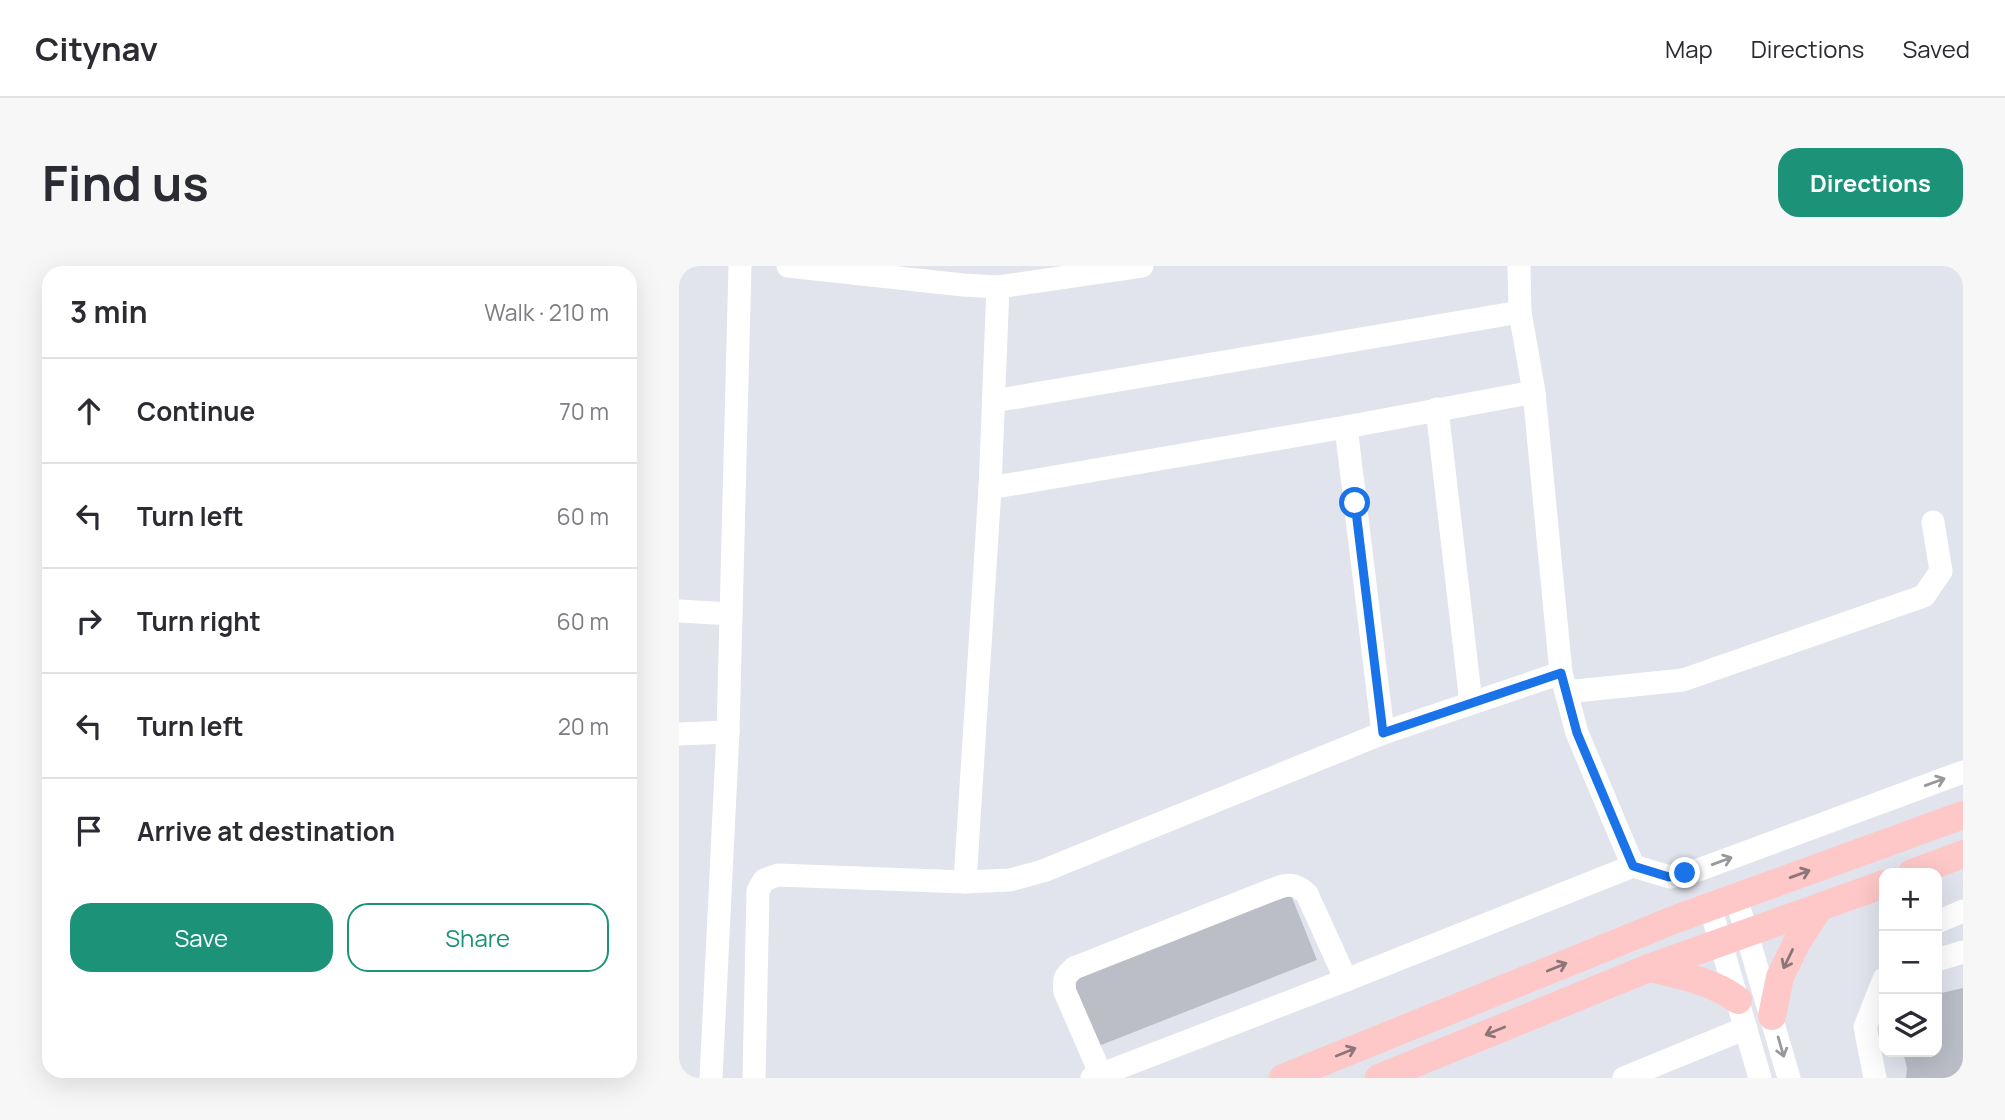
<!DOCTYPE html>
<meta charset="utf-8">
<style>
:root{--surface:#fff;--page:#f7f7f7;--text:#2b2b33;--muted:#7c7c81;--line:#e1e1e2;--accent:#1c9378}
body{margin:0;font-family:Manrope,sans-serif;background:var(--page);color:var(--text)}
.controls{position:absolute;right:21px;bottom:21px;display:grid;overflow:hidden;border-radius:14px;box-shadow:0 7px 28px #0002}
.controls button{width:63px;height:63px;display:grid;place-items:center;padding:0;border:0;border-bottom:2px solid var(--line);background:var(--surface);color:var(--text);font:35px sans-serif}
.stop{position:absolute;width:21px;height:21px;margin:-16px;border:5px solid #1a73e8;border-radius:50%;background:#fff}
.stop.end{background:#1a73e8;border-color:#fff;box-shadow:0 2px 7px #0008}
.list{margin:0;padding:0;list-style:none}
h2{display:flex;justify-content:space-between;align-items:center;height:91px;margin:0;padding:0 28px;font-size:30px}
h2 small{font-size:23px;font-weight:400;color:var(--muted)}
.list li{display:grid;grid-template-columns:46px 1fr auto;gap:21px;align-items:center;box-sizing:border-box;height:105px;padding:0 28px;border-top:2px solid var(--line)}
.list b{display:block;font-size:26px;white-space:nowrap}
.list em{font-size:23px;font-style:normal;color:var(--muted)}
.actions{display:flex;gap:14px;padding:21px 28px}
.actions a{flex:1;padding:16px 0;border:2px solid var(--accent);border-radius:21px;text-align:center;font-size:24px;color:var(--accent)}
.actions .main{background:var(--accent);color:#fff}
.icon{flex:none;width:38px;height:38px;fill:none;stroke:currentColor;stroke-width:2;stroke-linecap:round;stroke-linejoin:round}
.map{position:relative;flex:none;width:1284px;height:812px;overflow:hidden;border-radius:21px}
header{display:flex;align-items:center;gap:42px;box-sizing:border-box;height:98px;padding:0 35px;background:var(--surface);border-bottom:2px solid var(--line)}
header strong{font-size:33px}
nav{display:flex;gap:38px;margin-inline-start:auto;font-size:24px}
.intro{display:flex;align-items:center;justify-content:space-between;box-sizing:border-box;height:168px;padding:0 42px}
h1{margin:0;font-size:49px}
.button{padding:18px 32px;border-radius:21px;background:var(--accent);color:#fff;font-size:24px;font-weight:700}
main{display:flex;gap:42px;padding:0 42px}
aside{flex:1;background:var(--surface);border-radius:21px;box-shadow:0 7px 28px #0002}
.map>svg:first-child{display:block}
.building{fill:#bbbec7}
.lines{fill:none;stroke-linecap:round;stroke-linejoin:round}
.minor{stroke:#fff;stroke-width:23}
.major{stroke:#fdc8c7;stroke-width:28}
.oneway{stroke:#98999b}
.oneway2{stroke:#8d7678}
.route{stroke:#1a73e8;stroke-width:9}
</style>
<header>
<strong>Citynav</strong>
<nav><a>Map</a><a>Directions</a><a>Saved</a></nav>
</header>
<div class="intro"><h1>Find us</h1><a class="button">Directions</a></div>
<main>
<aside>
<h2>3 min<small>Walk · 210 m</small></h2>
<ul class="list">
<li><svg class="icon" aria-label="ahead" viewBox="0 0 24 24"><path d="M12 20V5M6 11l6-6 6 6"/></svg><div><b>Continue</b></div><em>70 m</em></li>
<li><svg class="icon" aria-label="left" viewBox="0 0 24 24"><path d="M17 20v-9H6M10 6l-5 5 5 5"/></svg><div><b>Turn left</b></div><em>60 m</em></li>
<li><svg class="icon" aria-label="right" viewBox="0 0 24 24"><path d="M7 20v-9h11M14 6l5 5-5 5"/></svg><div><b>Turn right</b></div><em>60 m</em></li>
<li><svg class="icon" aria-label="left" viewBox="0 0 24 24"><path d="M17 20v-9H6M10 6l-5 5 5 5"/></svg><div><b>Turn left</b></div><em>20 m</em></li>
<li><svg class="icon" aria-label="arrive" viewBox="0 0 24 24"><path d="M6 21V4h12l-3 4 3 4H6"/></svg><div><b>Arrive at destination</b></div></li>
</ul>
<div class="actions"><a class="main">Save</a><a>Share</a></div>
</aside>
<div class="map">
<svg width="1284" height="812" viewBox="0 0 1284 812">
<rect width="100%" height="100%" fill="#e1e4ed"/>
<g class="building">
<polygon points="610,624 638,694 417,781 389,711"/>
<polygon points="1284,722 1284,812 1227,812 1228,802 1224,786 1258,786 1258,728"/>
</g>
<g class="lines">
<g class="minor">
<polyline points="109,0 284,19 319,21"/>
<polyline points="840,0 841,46 855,126 882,407 898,467 954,600"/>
<polyline points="315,135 841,46"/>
<polyline points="758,143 792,437"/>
<polyline points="311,222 667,161 855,126"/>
<polyline points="0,345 52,348"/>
<polyline points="887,426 1004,414 1245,330 1262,305 1254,256"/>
<polyline points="704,467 882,407"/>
<polyline points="0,468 49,466"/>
<polyline points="286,616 311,222 319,21 463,0"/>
<polyline points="1057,631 1110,812"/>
<polyline points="1031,640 1081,812"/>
<polyline points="1258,656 1284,645"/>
<polyline points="1258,694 1284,686"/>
<path d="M422,809l-36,-83c-2,-13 0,-16 9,-24l203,-80c14,-5 20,-3 30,6l39,86"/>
<polyline points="32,812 49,466 61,0"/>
<polyline points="75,812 79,625 85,614 99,609 286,616 331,614 364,605 704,467 667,161"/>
<polyline points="413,812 667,714 954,600 991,611 1022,603 1284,506"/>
<polyline points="945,812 1067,762"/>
<polyline points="1196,812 1186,761 1205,713"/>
</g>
<g class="major">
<polyline points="1233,607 1284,588"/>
<path d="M970,702c31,7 63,13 89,32"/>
<polyline points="1093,750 1101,711 1118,676 1140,642"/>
<polyline points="604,812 997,653 1284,549"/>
<polyline points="700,812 970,702 1205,618"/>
</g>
</g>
<defs><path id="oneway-shaft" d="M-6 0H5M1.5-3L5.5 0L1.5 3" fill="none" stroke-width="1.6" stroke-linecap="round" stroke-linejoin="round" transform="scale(1.75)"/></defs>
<g class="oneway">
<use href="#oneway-shaft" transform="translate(1256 516) rotate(-20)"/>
<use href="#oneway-shaft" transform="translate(1043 595) rotate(-20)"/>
<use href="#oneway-shaft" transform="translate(1102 781) rotate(74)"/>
</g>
<g class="oneway2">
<use href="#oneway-shaft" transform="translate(1121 608) rotate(-20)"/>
<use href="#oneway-shaft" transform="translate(1109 693) rotate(116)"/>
<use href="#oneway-shaft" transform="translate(878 701) rotate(-22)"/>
<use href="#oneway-shaft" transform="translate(816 765) rotate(158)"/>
<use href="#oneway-shaft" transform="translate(667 786) rotate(-22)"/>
</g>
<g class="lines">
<polyline class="route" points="676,237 704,467 882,407 898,467 954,600 990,611 1006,607"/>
</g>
</svg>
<div class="controls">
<button>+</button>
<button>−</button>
<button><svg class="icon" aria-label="layers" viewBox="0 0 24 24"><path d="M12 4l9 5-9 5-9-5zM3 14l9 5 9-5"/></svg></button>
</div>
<div class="stop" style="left:676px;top:237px"></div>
<div class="stop end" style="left:1006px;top:607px"></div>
</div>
</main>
